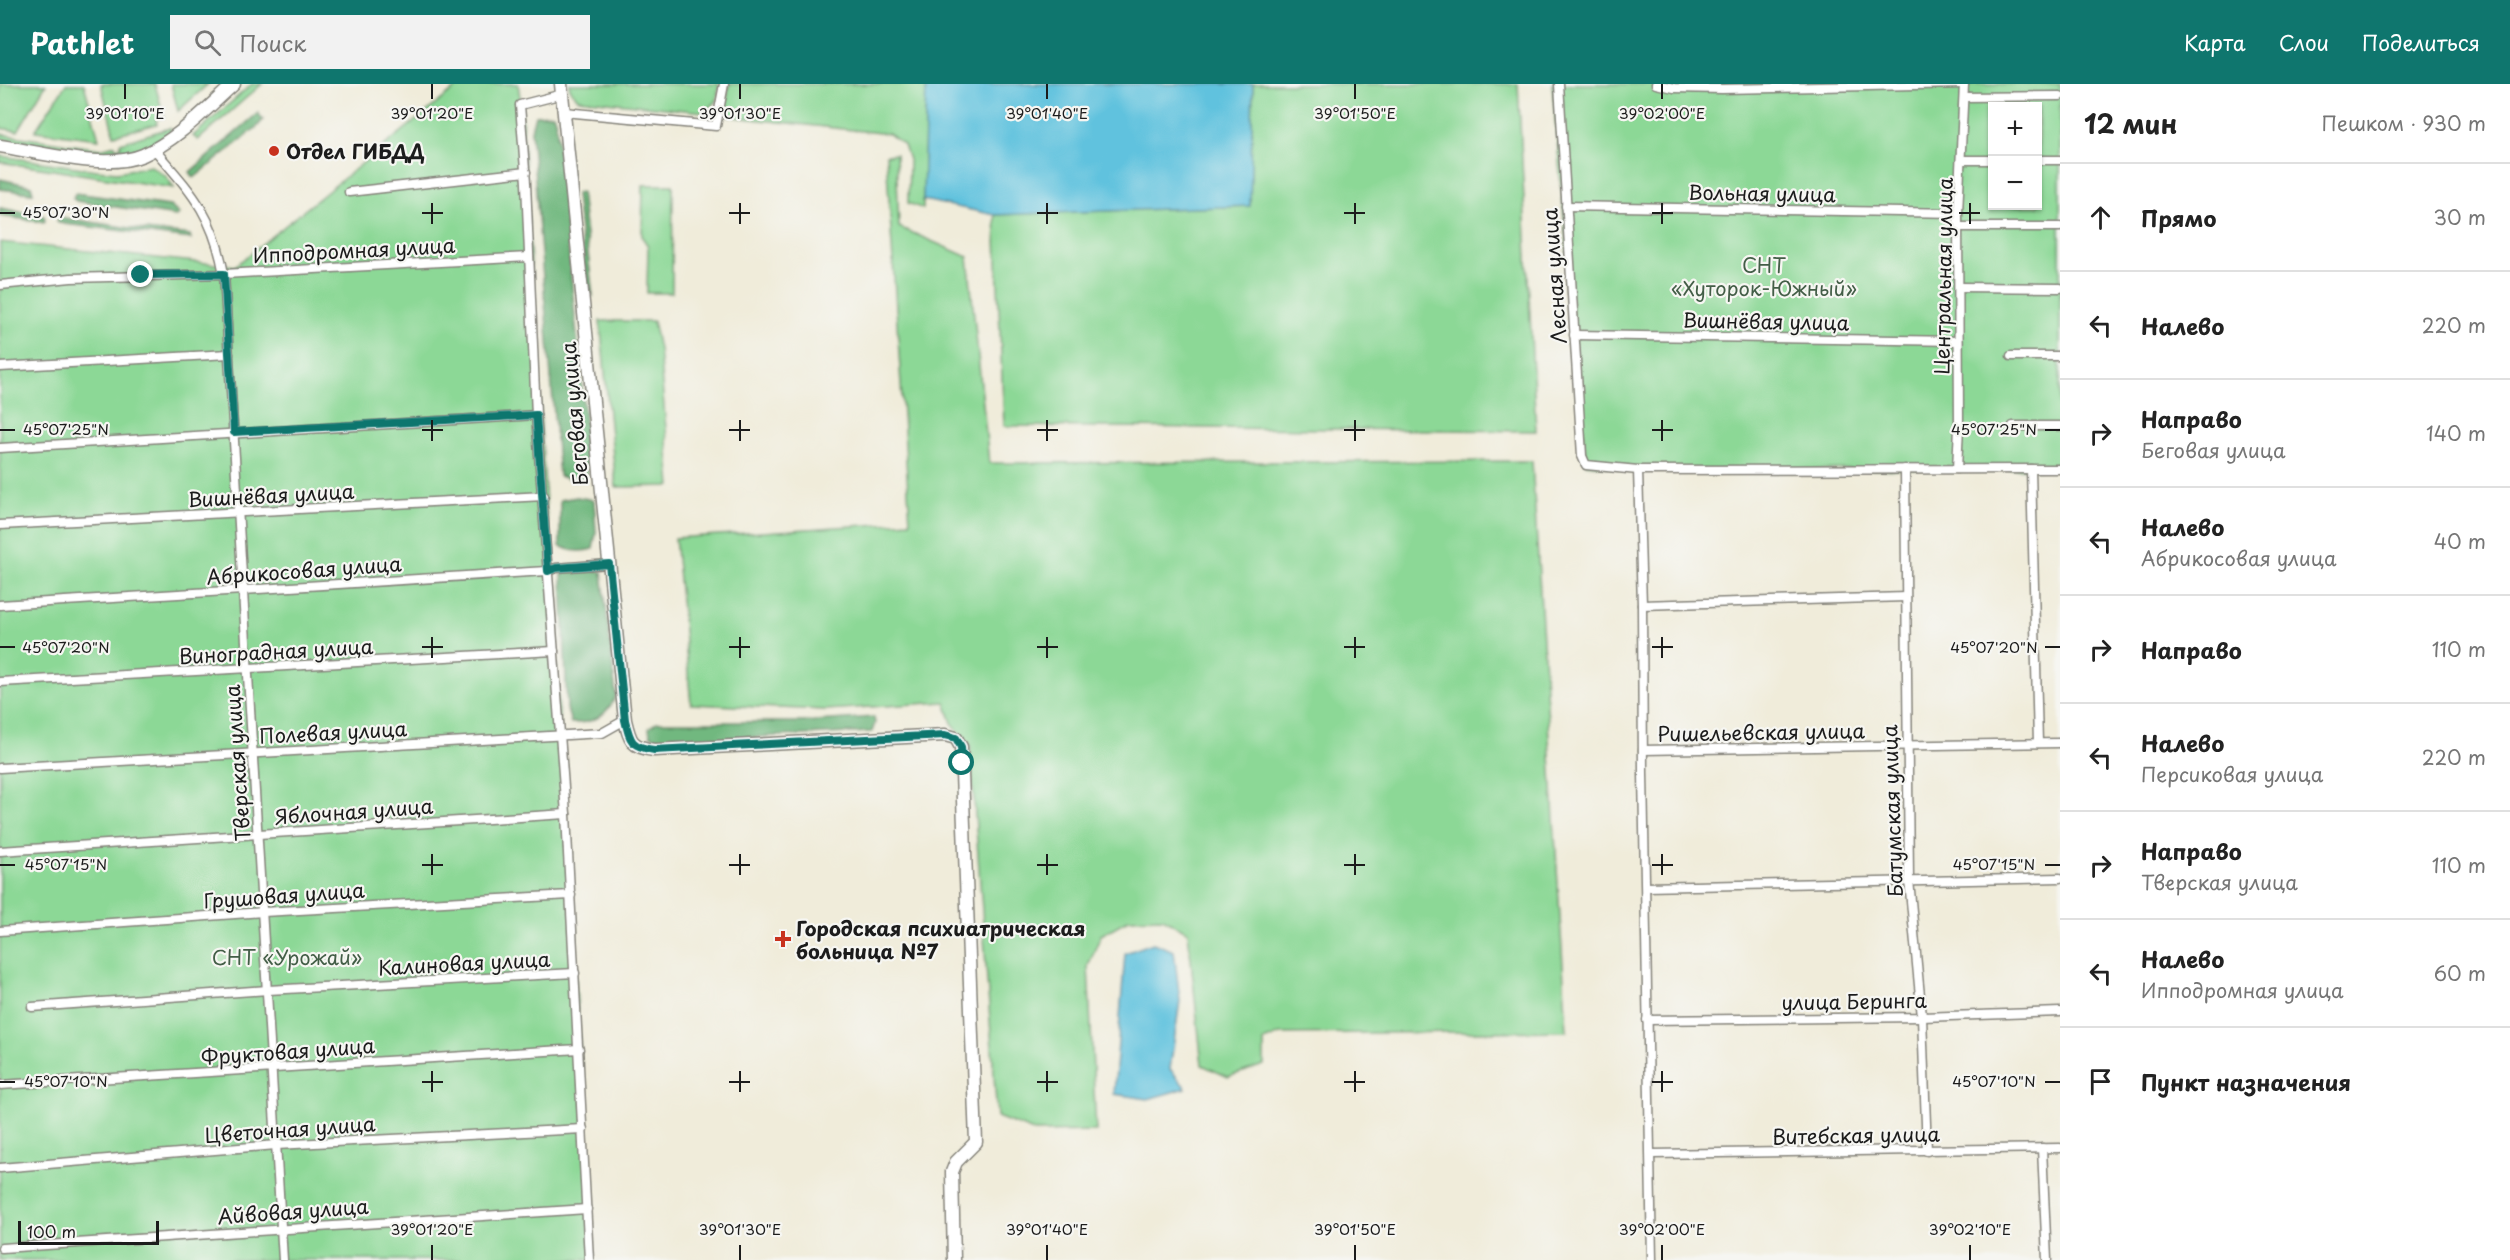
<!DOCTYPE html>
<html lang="ru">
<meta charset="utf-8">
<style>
:root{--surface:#fff;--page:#f2f2f2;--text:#222;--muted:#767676;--line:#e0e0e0;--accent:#0f766e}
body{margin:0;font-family:"Playpen Sans",sans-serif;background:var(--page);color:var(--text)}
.controls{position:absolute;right:18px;top:18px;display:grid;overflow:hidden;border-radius:0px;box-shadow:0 2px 4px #0004}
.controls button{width:54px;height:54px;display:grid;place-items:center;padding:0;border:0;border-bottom:2px solid var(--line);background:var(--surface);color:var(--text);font:30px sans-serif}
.scale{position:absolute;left:18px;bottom:15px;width:141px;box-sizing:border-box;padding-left:6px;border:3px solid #1c1c1c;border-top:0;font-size:16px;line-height:21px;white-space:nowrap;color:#1c1c1c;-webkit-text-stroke:4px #f6f6f2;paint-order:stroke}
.stop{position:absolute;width:18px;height:18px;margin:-14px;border:4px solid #0f766e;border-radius:50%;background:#fff}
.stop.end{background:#0f766e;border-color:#fff;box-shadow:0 2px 6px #0008}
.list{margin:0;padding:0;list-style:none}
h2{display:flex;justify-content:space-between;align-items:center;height:78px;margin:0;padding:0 24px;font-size:26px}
h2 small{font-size:20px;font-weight:400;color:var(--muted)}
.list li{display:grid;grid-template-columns:39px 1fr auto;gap:18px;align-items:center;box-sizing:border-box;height:108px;padding:0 24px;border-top:2px solid var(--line)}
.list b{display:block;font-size:22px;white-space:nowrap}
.list p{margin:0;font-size:20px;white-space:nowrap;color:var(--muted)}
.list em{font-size:20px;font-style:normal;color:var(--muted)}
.icon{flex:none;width:33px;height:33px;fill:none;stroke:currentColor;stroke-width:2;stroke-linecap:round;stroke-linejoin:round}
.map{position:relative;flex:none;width:2060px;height:1176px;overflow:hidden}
header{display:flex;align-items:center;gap:36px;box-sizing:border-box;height:84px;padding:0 30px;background:var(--accent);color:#fff}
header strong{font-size:28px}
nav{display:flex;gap:33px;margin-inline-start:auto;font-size:21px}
.search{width:420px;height:54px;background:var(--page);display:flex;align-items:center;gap:15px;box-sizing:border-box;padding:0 21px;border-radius:0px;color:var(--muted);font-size:22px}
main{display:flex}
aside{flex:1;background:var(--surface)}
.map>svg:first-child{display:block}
.green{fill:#8cd896;stroke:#547a59;stroke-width:1.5;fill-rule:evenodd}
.forest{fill:#71b87f;stroke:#466a4e;stroke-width:1.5}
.water{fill:#60c2de;stroke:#3e6f7d;stroke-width:1.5}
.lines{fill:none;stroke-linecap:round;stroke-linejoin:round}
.street-casing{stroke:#86847b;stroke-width:11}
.secondary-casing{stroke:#86847b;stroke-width:15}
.street{stroke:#fff;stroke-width:8}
.secondary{stroke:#fff;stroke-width:12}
.route{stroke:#0f766e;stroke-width:8}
.ticks{fill:none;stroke:#1c1c1c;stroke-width:2}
.poi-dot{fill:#c8321e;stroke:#f6f6f2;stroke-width:2}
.labels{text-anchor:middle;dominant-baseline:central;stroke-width:4.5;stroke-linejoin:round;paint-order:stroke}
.poi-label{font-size:20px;font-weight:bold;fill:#1c1c1c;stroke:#f6f6f2;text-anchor:start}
.street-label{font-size:20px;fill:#1c1c1c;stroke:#f6f6f2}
.park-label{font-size:20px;fill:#435e47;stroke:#f6f6f2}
.ticks-label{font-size:15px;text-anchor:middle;fill:#1c1c1c;stroke:#f6f6f2;stroke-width:4.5;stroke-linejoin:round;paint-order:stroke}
</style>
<header>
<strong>Pathlet</strong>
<div class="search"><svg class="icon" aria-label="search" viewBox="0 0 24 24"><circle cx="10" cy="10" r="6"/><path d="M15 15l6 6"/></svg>Поиск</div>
<nav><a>Карта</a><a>Слои</a><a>Поделиться</a></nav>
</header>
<main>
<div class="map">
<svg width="2060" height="1176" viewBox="0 0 2060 1176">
<rect width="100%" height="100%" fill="#f6f6f2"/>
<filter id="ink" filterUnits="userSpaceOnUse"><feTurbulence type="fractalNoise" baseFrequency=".0167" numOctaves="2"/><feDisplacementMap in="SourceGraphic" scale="12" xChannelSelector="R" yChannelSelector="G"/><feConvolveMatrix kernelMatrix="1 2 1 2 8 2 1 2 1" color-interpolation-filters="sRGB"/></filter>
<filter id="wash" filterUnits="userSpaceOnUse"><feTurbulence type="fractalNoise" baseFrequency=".008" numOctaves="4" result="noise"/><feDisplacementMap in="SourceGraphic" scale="24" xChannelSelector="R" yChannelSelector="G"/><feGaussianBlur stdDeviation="1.35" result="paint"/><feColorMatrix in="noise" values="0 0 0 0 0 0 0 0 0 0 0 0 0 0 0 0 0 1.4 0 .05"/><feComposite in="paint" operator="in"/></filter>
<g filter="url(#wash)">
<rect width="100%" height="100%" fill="#f0ecda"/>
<g class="green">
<polygon points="0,0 46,0 18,47 0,44"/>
<polygon points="66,0 84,0 99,55 35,47"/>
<polygon points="101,0 155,0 164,33 156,35 157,40 114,51"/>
<polygon points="171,0 208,0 178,27"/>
<polygon points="252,0 262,0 198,56 193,52"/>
<polygon points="461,0 518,0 521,20 593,1176 0,1176 0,158 235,182"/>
<polygon points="569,0 719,0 717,17 703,28 578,15 570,5"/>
<polygon points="729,0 926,0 923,125 908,119 909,76 904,61 889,50 725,32"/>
<polygon points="1253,0 1518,0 1536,347 1004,342 995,131 1250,122"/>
<path d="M1552,0h508v385l-422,1 -52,-6zM1992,22h46v100h-46z"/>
<path d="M170,44l2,4c-14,9 -29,18 -46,21 -29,6 -95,-10 -126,-14v-5l101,15 14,-4 1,3 5,-1 -1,-4z"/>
<polygon points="896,70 899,143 968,173 989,379 1532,377 1567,947 1280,950 1264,957 1264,981 1228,993 1202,981 1188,848 1163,834 1129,835 1101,851 1088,882 1096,1047 1036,1048 997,1033 970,661 952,639 945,618 826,626 691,620 675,454 910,438 886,71"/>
<polygon points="0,72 96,86 117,88 151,82 166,92 174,104 0,78"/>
<polygon points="643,101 673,101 672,209 647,209 648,162 642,153"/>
<polygon points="600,237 653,237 659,265 671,402 616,403"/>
</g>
<g class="forest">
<polygon points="258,29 263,36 257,43 194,94 190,88"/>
<polygon points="553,30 556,39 589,375 586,393 573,397 559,392 531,46 535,31"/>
<polygon points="0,95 31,102 33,109 0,105"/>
<polygon points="581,108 593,213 585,194 576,109"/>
<polygon points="75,109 170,122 179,130 176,132 76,117 73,114"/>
<polygon points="0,124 44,132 45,138 0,132"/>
<polygon points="58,133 136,145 190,151 191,155 64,140 57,138"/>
<path d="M577,413l17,3 2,33 -3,16c-12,3 -21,3 -33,-3v-46z"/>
<path d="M591,486l11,2 14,124c-9,20 -23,28 -45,27l-4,-14 -5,-135 8,-3z"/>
<polygon points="874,633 875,639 872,648 664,657 650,651 649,644 657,638 802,638"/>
</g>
<g class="water">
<polygon points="926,0 1253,0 1250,122 995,131 923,116"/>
<polygon points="1153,859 1174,867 1180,917 1170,985 1186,1004 1148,1015 1114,1010 1125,869"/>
</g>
</g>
<g filter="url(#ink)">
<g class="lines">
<defs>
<g id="street">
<polyline points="1559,0 1582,372 1586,381 1638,386 2060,385"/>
<polyline points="1656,0 1674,4 1722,5 1964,0"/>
<polyline points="563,10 520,21 526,99 536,331 566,730 589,1176"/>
<polyline points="1964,13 2060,12"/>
<polyline points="564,28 716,42 724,0"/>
<path d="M154,65c38,44 59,65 70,125l59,986"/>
<polyline points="1961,76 1992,76"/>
<polyline points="2038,76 2060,76"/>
<polyline points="349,108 526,88"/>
<polyline points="1566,122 1958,129"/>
<polyline points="1958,143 2060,143"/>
<polyline points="0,201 71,194 224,190 529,173"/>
<polyline points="1959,203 2060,204"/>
<polyline points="1574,251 1958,257"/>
<polyline points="2011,272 2060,272"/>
<polyline points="0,283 229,270"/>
<polyline points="2013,342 2060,342"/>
<polyline points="0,364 536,331"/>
<polyline points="1905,385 1909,796 1922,933 1927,1067"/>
<polyline points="1957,385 1959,343 1958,129 1964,0"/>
<polyline points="2031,385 2038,659"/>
<polyline points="1638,386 1642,521 1643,689 1652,1176"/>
<polyline points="0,441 544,412"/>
<polyline points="0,521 547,487 556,484 609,480"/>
<polyline points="1642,521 1906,513"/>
<polyline points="0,598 554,567"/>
<polyline points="1643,666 2060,659"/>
<polyline points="0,684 602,649 625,636"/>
<polyline points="0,767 566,730"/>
<polyline points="1646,803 2060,794"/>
<polyline points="0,847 263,828 571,811"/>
<polyline points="32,923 268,906 575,889"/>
<polyline points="1647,936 1922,933 2060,928"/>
<polyline points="0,1001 579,965"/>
<polyline points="2042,1064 2047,1176"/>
<polyline points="1652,1070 2060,1064"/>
<polyline points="0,1084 276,1061 583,1045"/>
<polyline points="2,1164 587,1125"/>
</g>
<g id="secondary">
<path d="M561,0l64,636c5,21 6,27 29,30l291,-15 11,3 5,9 15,395 -20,20 -4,10 2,88"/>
<path d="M0,62c39,6 106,25 143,9 34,-15 63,-46 91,-71"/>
</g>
</defs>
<use href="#street" class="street-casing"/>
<use href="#secondary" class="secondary-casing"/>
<use href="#street" class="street"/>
<use href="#secondary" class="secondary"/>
</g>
</g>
<g class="lines" filter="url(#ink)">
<path class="route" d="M141,191l83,-1 10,158 302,-17 12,156 8,-3 53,-4 16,156c5,21 6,27 29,30l291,-15 11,3 5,9 1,16"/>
</g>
<path class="ticks" d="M125,0v15M432,0v15M740,0v15M1047,0v15M1355,0v15M1662,0v15M432,119v21M740,119v21M1047,119v21M1355,119v21M1662,119v21M1970,119v21M0,129h15M422,129h21M729,129h21M1037,129h21M1344,129h21M1652,129h21M1959,129h21M432,336v21M740,336v21M1047,336v21M1355,336v21M1662,336v21M0,346h15M422,346h21M729,346h21M1037,346h21M1344,346h21M1652,346h21M2045,346h15M432,553v21M740,553v21M1047,553v21M1355,553v21M1662,553v21M0,563h15M422,563h21M729,563h21M1037,563h21M1344,563h21M1652,563h21M2045,563h15M432,770v21M740,770v21M1047,770v21M1355,770v21M1662,770v21M0,781h15M422,781h21M729,781h21M1037,781h21M1344,781h21M1652,781h21M2045,781h15M432,987v21M740,987v21M1047,987v21M1355,987v21M1662,987v21M0,998h15M422,998h21M729,998h21M1037,998h21M1344,998h21M1652,998h21M2045,998h15M432,1161v15M740,1161v15M1047,1161v15M1355,1161v15M1662,1161v15M1970,1161v15"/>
<g class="poi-dot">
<circle cx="274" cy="67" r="6"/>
<path d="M780 846h6v6h6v6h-6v6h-6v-6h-6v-6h6z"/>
</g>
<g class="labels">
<g class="poi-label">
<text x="286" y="67">Отдел ГИБДД</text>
<text x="796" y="844">Городская психиатрическая<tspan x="796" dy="23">больница №7</tspan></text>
</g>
<g class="street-label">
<text transform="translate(1762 109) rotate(1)">Вольная улица</text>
<text transform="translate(354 166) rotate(-3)">Ипподромная улица</text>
<text transform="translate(1554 192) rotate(-94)">Лесная улица</text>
<text transform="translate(1943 192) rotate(-89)">Центральная улица</text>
<text transform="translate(1766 237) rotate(1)">Вишнёвая улица</text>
<text transform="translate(574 330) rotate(-95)">Беговая улица</text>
<text transform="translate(271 411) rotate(-3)">Вишнёвая улица</text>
<text transform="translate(304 486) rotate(-4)">Абрикосовая улица</text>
<text transform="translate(276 567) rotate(-3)">Виноградная улица</text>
<text transform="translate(333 648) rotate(-3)">Полевая улица</text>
<text transform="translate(1761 648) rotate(-1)">Ришельевская улица</text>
<text transform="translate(237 679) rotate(-94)">Тверская улица</text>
<text transform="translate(354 727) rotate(-4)">Яблочная улица</text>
<text transform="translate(1892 727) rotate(-92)">Батумская улица</text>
<text transform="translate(284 811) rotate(-4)">Грушовая улица</text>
<text transform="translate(464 879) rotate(-3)">Калиновая улица</text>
<text transform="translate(1854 917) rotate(-1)">улица Беринга</text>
<text transform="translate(288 967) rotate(-4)">Фруктовая улица</text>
<text transform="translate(290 1045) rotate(-4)">Цветочная улица</text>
<text transform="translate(1856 1051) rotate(-1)">Витебская улица</text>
<text transform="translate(293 1127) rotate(-4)">Айвовая улица</text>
</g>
<g class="park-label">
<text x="1764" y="181">СНТ<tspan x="1764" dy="23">«Хуторок-Южный»</tspan></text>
<text x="287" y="873">СНТ «Урожай»</text>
</g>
</g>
<g class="ticks-label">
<text x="125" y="35">39°01'10"E</text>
<text x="432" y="35">39°01'20"E</text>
<text x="740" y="35">39°01'30"E</text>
<text x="1047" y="35">39°01'40"E</text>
<text x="1355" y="35">39°01'50"E</text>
<text x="1662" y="35">39°02'00"E</text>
<text x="66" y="134">45°07'30"N</text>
<text x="66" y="351">45°07'25"N</text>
<text x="1994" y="351">45°07'25"N</text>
<text x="66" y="569">45°07'20"N</text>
<text x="1994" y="569">45°07'20"N</text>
<text x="66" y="786">45°07'15"N</text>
<text x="1994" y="786">45°07'15"N</text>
<text x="66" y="1003">45°07'10"N</text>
<text x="1994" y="1003">45°07'10"N</text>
<text x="432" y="1151">39°01'20"E</text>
<text x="740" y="1151">39°01'30"E</text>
<text x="1047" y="1151">39°01'40"E</text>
<text x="1355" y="1151">39°01'50"E</text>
<text x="1662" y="1151">39°02'00"E</text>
<text x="1970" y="1151">39°02'10"E</text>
</g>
</svg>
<div class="controls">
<button>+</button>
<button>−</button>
</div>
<div class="scale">100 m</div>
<div class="stop" style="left:962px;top:679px"></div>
<div class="stop end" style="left:141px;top:191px"></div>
</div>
<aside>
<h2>12 мин<small>Пешком · 930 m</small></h2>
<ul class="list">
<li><svg class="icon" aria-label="ahead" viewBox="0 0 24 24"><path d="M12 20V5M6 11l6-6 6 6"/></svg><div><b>Прямо</b></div><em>30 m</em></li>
<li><svg class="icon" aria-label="left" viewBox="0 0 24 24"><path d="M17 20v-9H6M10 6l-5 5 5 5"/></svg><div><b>Налево</b></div><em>220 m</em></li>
<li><svg class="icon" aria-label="right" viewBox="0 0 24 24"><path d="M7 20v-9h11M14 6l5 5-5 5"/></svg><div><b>Направо</b><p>Беговая улица</p></div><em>140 m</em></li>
<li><svg class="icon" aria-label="left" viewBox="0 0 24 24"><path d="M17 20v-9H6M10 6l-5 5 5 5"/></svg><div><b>Налево</b><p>Абрикосовая улица</p></div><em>40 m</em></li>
<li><svg class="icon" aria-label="right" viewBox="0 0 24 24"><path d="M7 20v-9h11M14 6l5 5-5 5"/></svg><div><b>Направо</b></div><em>110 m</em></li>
<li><svg class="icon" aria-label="left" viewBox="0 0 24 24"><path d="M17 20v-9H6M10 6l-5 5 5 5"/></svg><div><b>Налево</b><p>Персиковая улица</p></div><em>220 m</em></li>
<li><svg class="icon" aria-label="right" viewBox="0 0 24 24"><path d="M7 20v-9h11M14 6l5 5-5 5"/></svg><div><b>Направо</b><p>Тверская улица</p></div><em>110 m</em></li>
<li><svg class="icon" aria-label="left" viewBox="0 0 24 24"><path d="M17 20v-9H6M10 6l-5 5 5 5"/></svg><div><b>Налево</b><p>Ипподромная улица</p></div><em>60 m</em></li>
<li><svg class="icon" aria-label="arrive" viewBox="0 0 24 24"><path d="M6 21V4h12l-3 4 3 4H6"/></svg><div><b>Пункт назначения</b></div></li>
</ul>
</aside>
</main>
